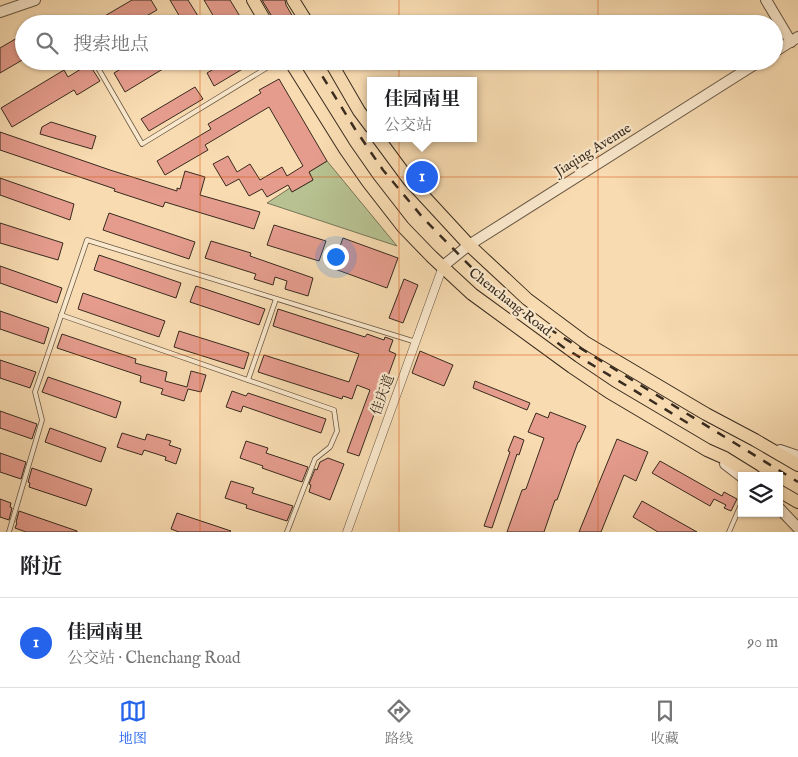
<!DOCTYPE html>
<html lang="zh">
<meta charset="utf-8">
<style>
:root{--surface:#fff;--page:#f6f6f6;--text:#202124;--muted:#757577;--line:#e0e0e0;--accent:#2563eb}
body{margin:0;font-family:"IM FELL English","Noto Serif SC",serif;background:var(--page);color:var(--text)}
.controls{position:absolute;right:15px;bottom:15px;display:grid;overflow:hidden;border-radius:0px;box-shadow:0 1px 4px #0004}
.controls button{width:45px;height:45px;display:grid;place-items:center;padding:0;border:0;border-bottom:1px solid var(--line);background:var(--surface);color:var(--text);font:25px sans-serif}
.you{position:absolute;left:335px;top:256px;width:18px;height:18px;margin:-12px;border:4px solid #fff;border-radius:50%;background:#1a73e8;box-shadow:0 0 0 8px #1a73e833}
.badge{display:grid;place-items:center;width:32px;height:32px;border-radius:50%;background:var(--accent);color:#fff;font-size:16px;font-weight:700}
.pin{position:absolute;translate:-50% -50%;border:2px solid #fff;box-shadow:0 1px 5px #0006}
.popup{position:absolute;left:367px;top:77px;width:110px;height:65px;box-sizing:border-box;display:grid;place-content:center;border-radius:0px;background:var(--surface);filter:drop-shadow(0 1px 4px #0005);font-size:16px;white-space:nowrap;color:var(--muted)}
.popup b{font-size:19px;color:var(--text)}
.popup::after{content:'';position:absolute;left:50%;top:100%;margin-left:-10px;border:10px solid transparent;border-top-color:var(--surface)}
.list{margin:0;padding:0;list-style:none}
h2{display:flex;justify-content:space-between;align-items:center;height:65px;margin:0;padding:0 20px;font-size:21px}
h2 small{font-size:16px;font-weight:400;color:var(--muted)}
.list li{display:grid;grid-template-columns:32px 1fr auto;gap:15px;align-items:center;box-sizing:border-box;height:90px;padding:0 20px;border-top:1px solid var(--line)}
.list b{display:block;font-size:19px;white-space:nowrap}
.list p{margin:0;font-size:16px;white-space:nowrap;color:var(--muted)}
.list em{font-size:16px;font-style:normal;color:var(--muted)}
.icon{flex:none;width:28px;height:28px;fill:none;stroke:currentColor;stroke-width:2;stroke-linecap:round;stroke-linejoin:round}
.map{position:relative;flex:none;width:798px;height:532px;overflow:hidden}
.search{position:absolute;background:var(--surface);box-shadow:0 1px 4px #0004;left:15px;right:15px;top:15px;height:55px;display:flex;align-items:center;gap:12px;box-sizing:border-box;padding:0 18px;border-radius:28px;color:var(--muted);font-size:19px}
.sheet{height:155px;background:var(--surface)}
nav{display:flex;justify-content:space-around;align-items:center;box-sizing:border-box;height:70px;border-top:1px solid var(--line);background:var(--surface);font-size:14px;color:var(--muted)}
nav a{display:grid;justify-items:center;gap:2px}
nav .on{color:var(--accent)}
.map>svg:first-child{display:block}
.green{fill:#b7c191;stroke:#787658}
.building{fill:#e59c8d;stroke:#382b1f}
.lines{fill:none;stroke-linecap:round;stroke-linejoin:round}
.service-casing{stroke:#685744;stroke-width:5.5}
.minor-casing{stroke:#685744;stroke-width:9}
.tertiary-casing{stroke:#685744;stroke-width:12}
.primary-casing{stroke:#382b1f;stroke-width:14}
.service{stroke:#fae8cc;stroke-width:4}
.minor{stroke:#fae8cc;stroke-width:8}
.tertiary{stroke:#fae8cc;stroke-width:10}
.primary{stroke:#f8dbb1;stroke-width:12}
.rail{stroke:#382b1f;stroke-width:2.5;stroke-dasharray:9 9;stroke-linecap:butt}
.grid{fill:none;stroke:#d6540e;stroke-width:1;stroke-opacity:0.55}
.labels{text-anchor:middle;dominant-baseline:central;stroke-width:4.5;stroke-linejoin:round;paint-order:stroke}
.street-label{font-size:14px;fill:#382b1f;stroke:#fae8cc}
</style>
<div class="map">
<svg width="798" height="532" viewBox="0 0 798 532">
<rect width="100%" height="100%" fill="#f8dbb1"/>
<filter id="stains"><feTurbulence type="fractalNoise" baseFrequency=".004" numOctaves="4"/><feColorMatrix values="0 0 0 0 .2 0 0 0 0 .09 0 0 0 0 .02 0 0 0 .5 -.17"/></filter>
<radialGradient id="worn" r=".72"><stop offset=".6" stop-color="#630" stop-opacity="0"/><stop offset="1" stop-color="#630" stop-opacity=".3"/></radialGradient>
<polygon class="green" points="327,161 397,246 267,203 290,188 292,192 313,180 309,172"/>
<g class="building">
<polygon points="132,0 151,0 157,10 132,24 91,24"/>
<polygon points="170,0 188,0 203,24 184,24"/>
<polygon points="204,0 230,0 244,23 253,17 257,24 218,24"/>
<polygon points="262,0 285,0 286,5 297,24 275,24 274,20"/>
<polygon points="24,34 24,59 0,73 0,48"/>
<polygon points="134,61 176,61 125,92 114,73"/>
<polygon points="227,61 256,61 214,86 207,73"/>
<polygon points="89,64 100,81 77,95 74,90 12,127 1,108 64,70 68,77"/>
<polygon points="279,79 327,161 309,172 313,180 292,192 288,185 267,197 262,189 249,196 239,179 226,186 213,164 228,156 237,172 250,164 260,180 282,167 287,176 303,166 269,107 205,145 208,150 165,175 157,161 211,129 208,124 261,93 259,90"/>
<polygon points="195,87 203,99 149,131 141,119"/>
<polygon points="51,122 96,136 92,149 40,134 42,127"/>
<polygon points="0,132 110,170 177,191 177,188 180,189 185,171 205,177 200,195 260,212 254,229 165,202 163,207 114,191 115,189 0,150"/>
<polygon points="0,178 74,204 70,220 0,195"/>
<polygon points="109,213 195,242 189,259 103,230"/>
<polygon points="0,223 63,243 58,260 0,243"/>
<polygon points="274,225 326,241 319,261 267,245"/>
<polygon points="343,238 398,258 387,288 332,268"/>
<polygon points="211,241 251,253 250,256 313,278 308,296 285,289 287,281 275,277 273,285 254,279 256,274 205,258"/>
<polygon points="99,255 181,283 176,298 94,270"/>
<polygon points="0,266 62,288 57,303 0,283"/>
<polygon points="404,279 418,285 403,323 389,318"/>
<polygon points="196,286 265,309 259,325 190,302"/>
<polygon points="83,293 165,321 159,337 78,309"/>
<polygon points="278,309 365,337 367,334 384,340 385,337 393,340 389,351 396,354 359,456 347,452 370,390 357,385 352,399 343,396 342,399 258,372 264,355 349,382 359,354 273,326"/>
<polygon points="0,311 49,328 44,344 0,329"/>
<polygon points="179,331 249,353 244,369 174,347"/>
<polygon points="62,334 136,359 135,363 167,372 165,381 187,387 191,371 206,375 201,392 188,389 184,401 161,394 163,389 140,382 141,376 57,348"/>
<polygon points="420,351 453,365 444,386 412,373"/>
<polygon points="0,360 36,372 30,388 0,378"/>
<polygon points="48,377 121,402 116,418 42,392"/>
<polygon points="475,381 530,403 527,410 473,388"/>
<polygon points="232,391 246,396 248,393 326,419 321,433 243,406 241,412 226,407"/>
<polygon points="0,411 37,424 32,439 0,428"/>
<polygon points="550,412 586,426 579,442 578,442 557,500 555,500 544,532 507,532 522,490 526,489 544,438 528,432 536,413 548,418"/>
<polygon points="50,428 106,448 101,462 45,442"/>
<polygon points="122,433 145,440 147,434 171,441 169,445 181,449 176,464 165,460 166,457 144,450 142,455 117,447"/>
<polygon points="514,436 524,440 519,455 517,454 492,528 484,526 510,452 508,451"/>
<polygon points="617,439 648,452 636,481 624,475 601,532 579,532"/>
<polygon points="246,441 268,448 266,453 308,467 302,482 262,468 263,466 240,458"/>
<polygon points="0,453 26,462 21,479 0,472"/>
<polygon points="328,458 344,464 330,500 309,492 311,485 309,484 315,469 317,470 320,462"/>
<polygon points="660,461 722,496 724,492 737,499 731,511 724,508 726,505 714,499 710,506 652,473"/>
<polygon points="32,468 92,489 86,506 29,487 30,483 28,482"/>
<polygon points="231,481 254,488 252,493 293,506 287,521 246,508 247,505 225,498"/>
<polygon points="0,499 11,503 10,507 12,508 9,520 0,517"/>
<polygon points="642,501 697,532 658,532 633,517"/>
<polygon points="19,511 77,531 77,532 26,532 15,528 17,523 16,522"/>
<polygon points="177,513 231,531 230,532 179,532 171,529"/>
</g>
<g class="lines">
<defs>
<g id="service">
<polyline points="94,61 142,144 278,61"/>
<polyline points="61,315 334,410 337,431 330,447 315,459 287,532"/>
<polyline points="248,380 276,299"/>
<polyline points="9,532 42,420 35,392 87,240 416,342"/>
<polyline points="729,532 742,502"/>
</g>
<polyline id="minor" points="347,532 443,266"/>
<g id="tertiary">
<polyline points="766,0 791,42"/>
<polyline points="0,12 35,0"/>
<polyline points="774,52 798,37"/>
<polyline points="443,266 469,245 760,61"/>
<polyline points="780,450 798,456"/>
<polyline points="725,464 742,477"/>
<polyline points="779,508 798,528"/>
</g>
<g id="primary">
<polyline points="253,0 267,24"/>
<polyline points="293,0 308,24"/>
<polyline points="290,61 345,149 368,182 403,227 431,256 472,294 572,367 609,392 707,450 725,458 754,476"/>
<polyline points="330,61 359,111 371,127"/>
<polyline points="378,138 409,180 469,245 527,299 586,343 706,414 755,440 798,465"/>
<polyline points="779,491 798,502"/>
</g>
</defs>
<use href="#service" class="service-casing"/>
<use href="#minor" class="minor-casing"/>
<use href="#tertiary" class="tertiary-casing"/>
<use href="#primary" class="primary-casing"/>
<use href="#service" class="service"/>
<use href="#minor" class="minor"/>
<use href="#tertiary" class="tertiary"/>
<use href="#primary" class="primary"/>
<g class="rail">
<polyline points="313,61 355,129 383,170 424,219 475,271 525,314 798,482"/>
<polyline points="543,332 563,347 691,425"/>
</g>
</g>
<path class="grid" d="M200,0v24M399,0v24M598,0v24M200,61v471M399,61v471M598,61v471M0,177h798M0,355h798"/>
<g class="labels">
<g class="street-label">
<text transform="translate(593 150) rotate(-32)">Jiaqing Avenue</text>
<text transform="translate(510 302) rotate(38)">Chenchang Road</text>
<text transform="translate(383 395) rotate(-70)">佳庆道</text>
</g>
</g>
<rect width="100%" height="100%" filter="url(#stains)"/>
<rect width="100%" height="100%" fill="url(#worn)"/>
</svg>
<div class="controls">
<button><svg class="icon" aria-label="layers" viewBox="0 0 24 24"><path d="M12 4l9 5-9 5-9-5zM3 14l9 5 9-5"/></svg></button>
</div>
<div class="you"></div>
<div class="pin badge" style="left:422px;top:177px">1</div>
<div class="popup"><b>佳园南里</b>公交站</div>
<div class="search"><svg class="icon" aria-label="search" viewBox="0 0 24 24"><circle cx="10" cy="10" r="6"/><path d="M15 15l6 6"/></svg>搜索地点</div>
</div>
<section class="sheet">
<h2>附近<small></small></h2>
<ul class="list">
<li><span class="badge">1</span><div><b>佳园南里</b><p>公交站 · Chenchang Road</p></div><em>90 m</em></li>
</ul>
</section>
<nav>
<a class="on"><svg class="icon" aria-label="map" viewBox="0 0 24 24"><path d="M3 6l6-2 6 2 6-2v14l-6 2-6-2-6 2zM9 4v14M15 6v14"/></svg>地图</a>
<a><svg class="icon" aria-label="directions" viewBox="0 0 24 24"><path d="M12 3l9 9-9 9-9-9zM9 14v-3h6M13 9l2 2-2 2"/></svg>路线</a>
<a><svg class="icon" aria-label="saved" viewBox="0 0 24 24"><path d="M7 4h10v16l-5-4-5 4z"/></svg>收藏</a>
</nav>
